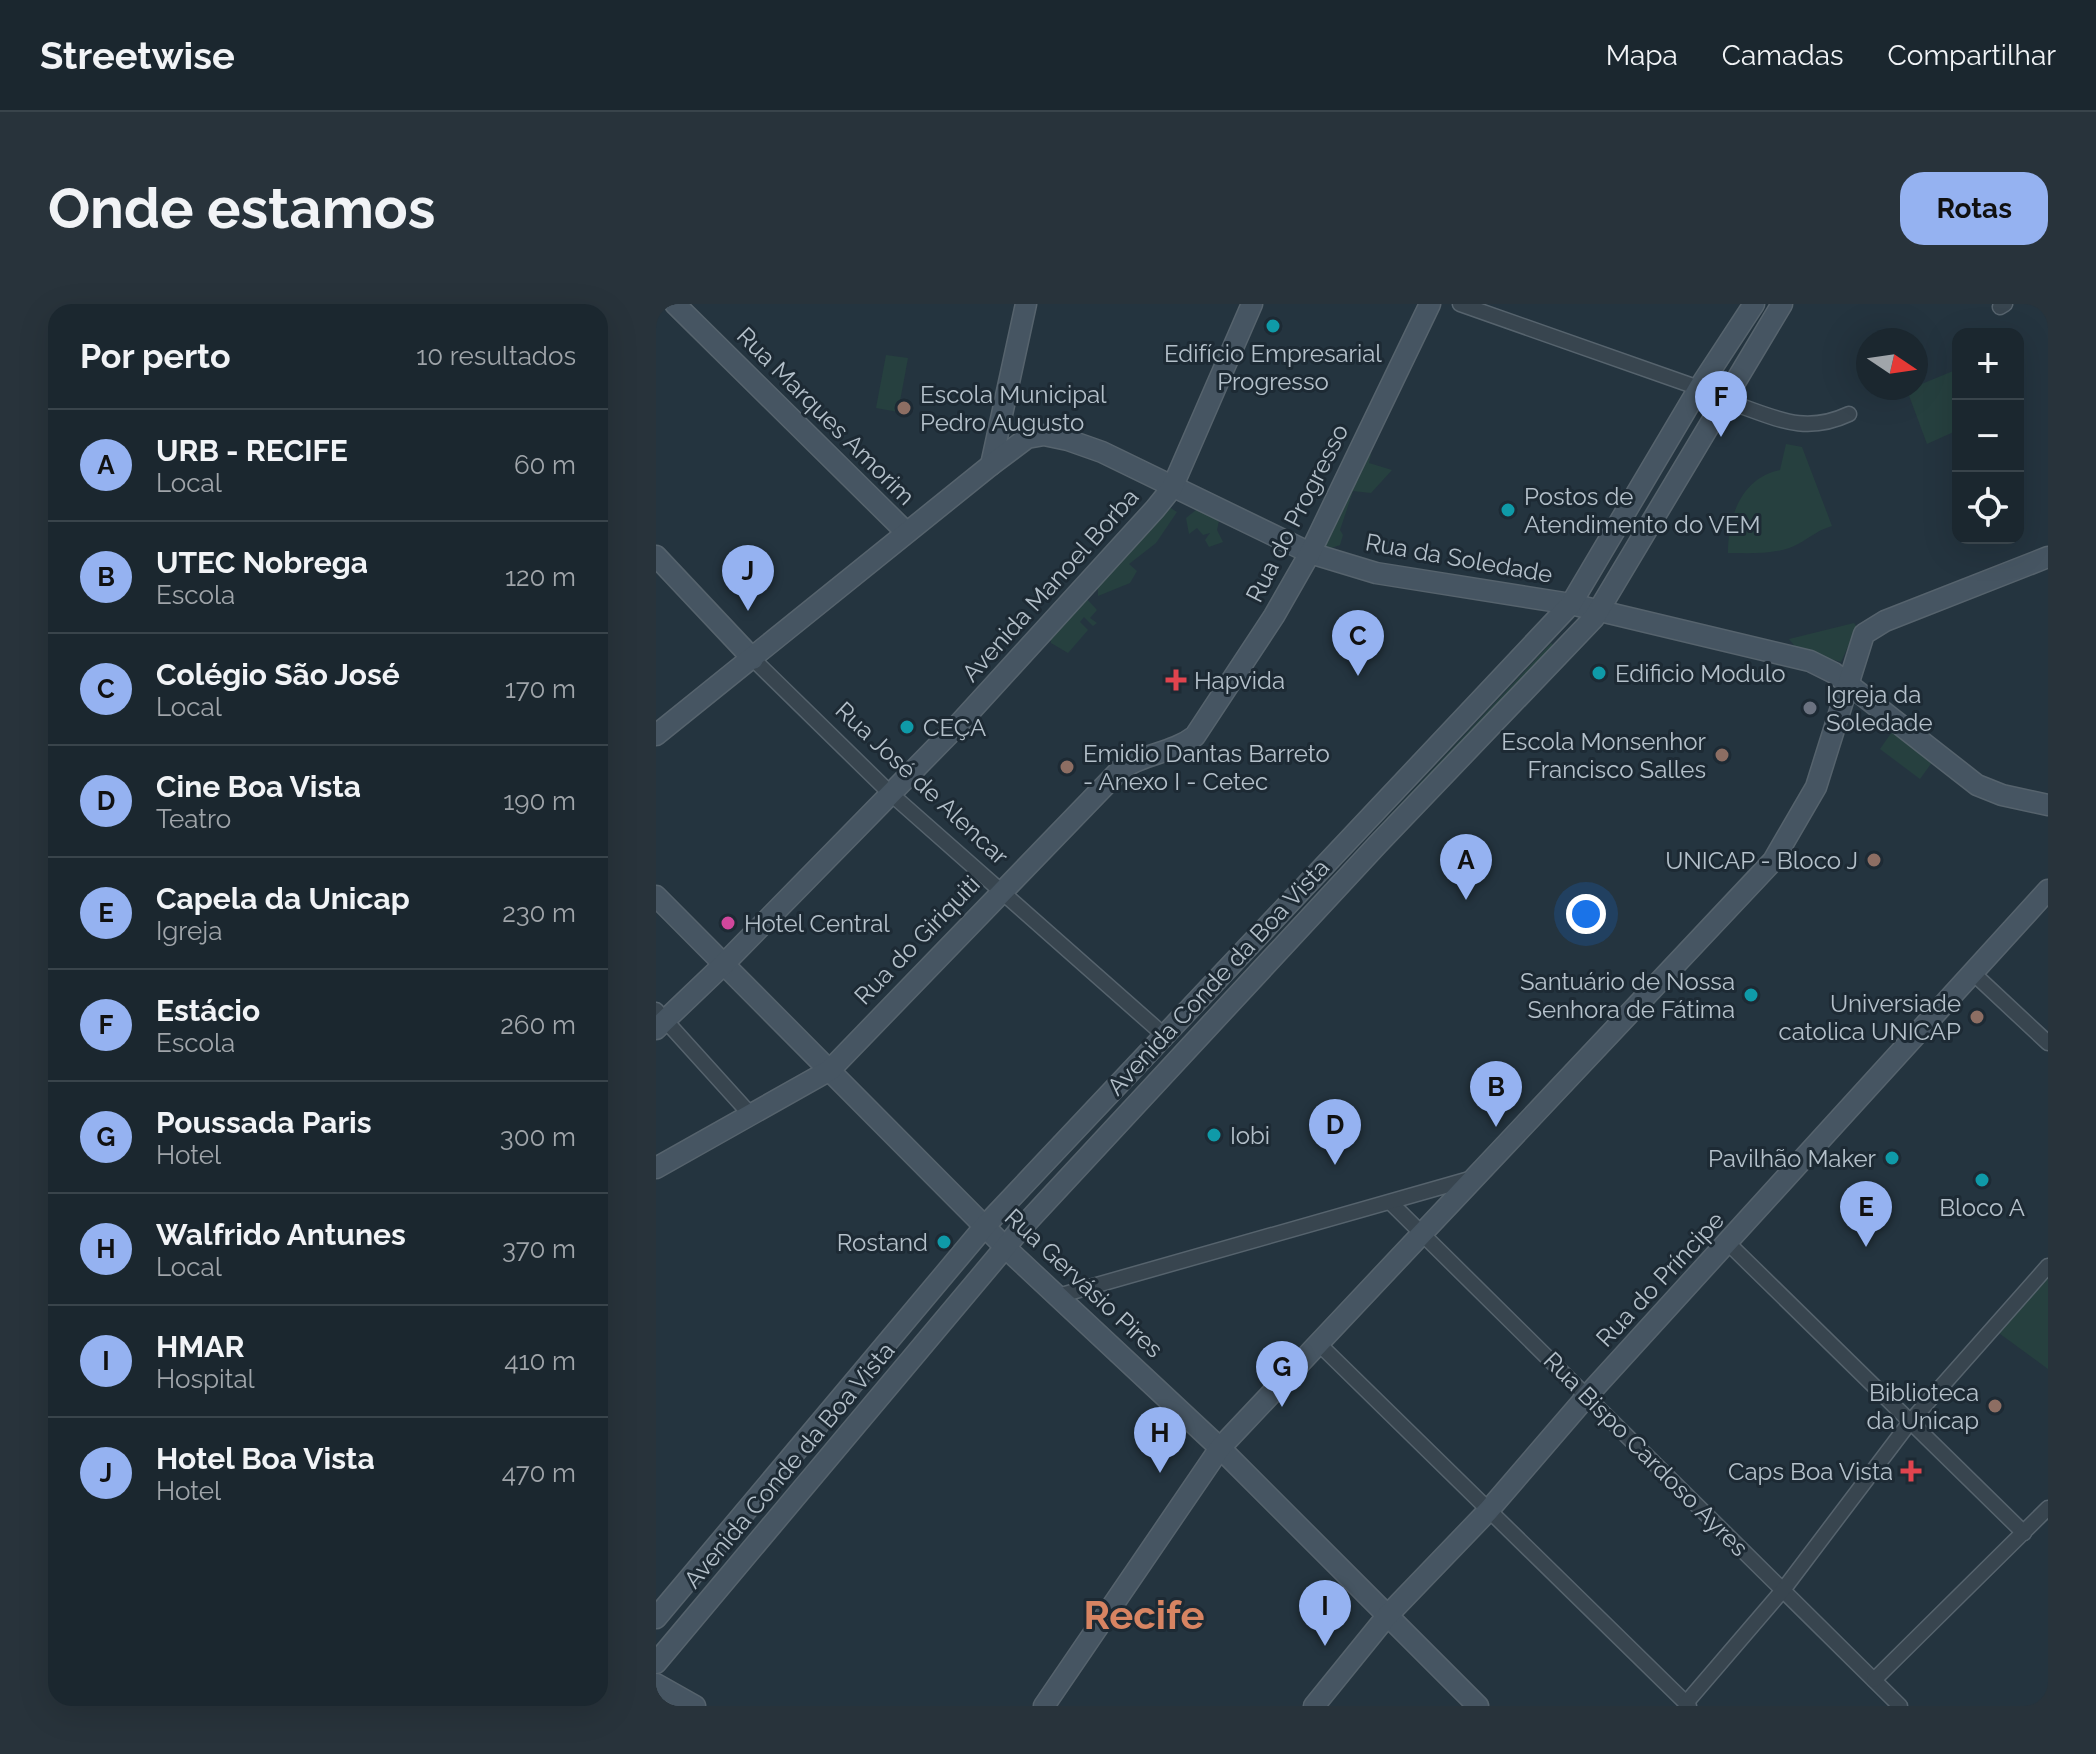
<!DOCTYPE html>
<html lang="pt">
<meta charset="utf-8">
<style>
:root{--surface:#1b272f;--page:#28333b;--text:#f1f3f6;--muted:#a0a5aa;--line:#39444b;--accent:#95b2f1}
body{margin:0;font-family:Raleway,sans-serif;background:var(--page);color:var(--text)}
.controls{position:absolute;right:24px;top:24px;display:grid;overflow:hidden;border-radius:16px;box-shadow:0 8px 32px #0002}
.controls button{width:72px;height:72px;display:grid;place-items:center;padding:0;border:0;border-bottom:2px solid var(--line);background:var(--surface);color:var(--text);font:40px sans-serif}
.compass{position:absolute;left:1200px;top:24px;width:72px;height:72px;border-radius:50%;background:var(--surface);box-shadow:0 8px 32px #0002;rotate:103deg}
.you{position:absolute;left:930px;top:610px;width:28px;height:28px;margin:-20px;border:6px solid #fff;border-radius:50%;background:#1a73e8;box-shadow:0 0 0 12px #1a73e833}
.badge{display:grid;place-items:center;width:52px;height:52px;border-radius:50%;background:var(--accent);color:#111;font-size:26px;font-weight:700}
.pin{position:absolute;translate:-50% -66px;filter:drop-shadow(0 2px 4px #0008)}
.pin::after{content:'';position:absolute;top:42px;width:28px;height:24px;background:inherit;clip-path:polygon(0 0,100% 0,50% 100%)}
.list{margin:0;padding:0;list-style:none}
h2{display:flex;justify-content:space-between;align-items:center;height:104px;margin:0;padding:0 32px;font-size:34px}
h2 small{font-size:26px;font-weight:400;color:var(--muted)}
.list li{display:grid;grid-template-columns:52px 1fr auto;gap:24px;align-items:center;box-sizing:border-box;height:112px;padding:0 32px;border-top:2px solid var(--line)}
.list b{display:block;font-size:30px;white-space:nowrap}
.list p{margin:0;font-size:26px;white-space:nowrap;color:var(--muted)}
.list em{font-size:26px;font-style:normal;color:var(--muted)}
.icon{flex:none;width:44px;height:44px;fill:none;stroke:currentColor;stroke-width:2;stroke-linecap:round;stroke-linejoin:round}
.map{position:relative;flex:none;width:1392px;height:1402px;overflow:hidden;border-radius:24px}
header{display:flex;align-items:center;gap:48px;box-sizing:border-box;height:112px;padding:0 40px;background:var(--surface);border-bottom:2px solid var(--line)}
header strong{font-size:38px}
nav{display:flex;gap:44px;margin-inline-start:auto;font-size:28px}
.intro{display:flex;align-items:center;justify-content:space-between;box-sizing:border-box;height:192px;padding:0 48px}
h1{margin:0;font-size:56px}
.button{padding:20px 36px;border-radius:24px;background:var(--accent);color:#111;font-size:28px;font-weight:700}
main{display:flex;gap:48px;padding:0 48px}
aside{flex:1;background:var(--surface);border-radius:24px;box-shadow:0 8px 32px #0002}
.map>svg:first-child{display:block}
.green{fill:#26403f}
.lines{fill:none;stroke-linecap:round;stroke-linejoin:round}
.street-casing{stroke:#56636d;stroke-width:17}
.secondary-casing{stroke:#56636d;stroke-width:23}
.street{stroke:#38454f;stroke-width:14}
.secondary{stroke:#465562;stroke-width:20}
.culture-dot{fill:#0f9aa8;stroke:#1d2a34;stroke-width:3}
.education-dot{fill:#8d6e63;stroke:#1d2a34;stroke-width:3}
.health-dot{fill:#e0444e;stroke:#1d2a34;stroke-width:3}
.worship-dot{fill:#6b7280;stroke:#1d2a34;stroke-width:3}
.hotel-dot{fill:#d1479c;stroke:#1d2a34;stroke-width:3}
.labels{text-anchor:middle;dominant-baseline:central;stroke-width:6;stroke-linejoin:round;paint-order:stroke}
.poi-label{font-size:24px;fill:#b4c0ca;stroke:#1d2a34;text-anchor:start}
.street-label{font-size:24px;fill:#b4c0ca;stroke:#1d2a34}
.town-label{font-size:40px;font-weight:bold;fill:#d78462;stroke:#1d2a34}
</style>
<header>
<strong>Streetwise</strong>
<nav><a>Mapa</a><a>Camadas</a><a>Compartilhar</a></nav>
</header>
<div class="intro"><h1>Onde estamos</h1><a class="button">Rotas</a></div>
<main>
<aside>
<h2>Por perto<small>10 resultados</small></h2>
<ul class="list">
<li><span class="badge">A</span><div><b>URB - RECIFE</b><p>Local</p></div><em>60 m</em></li>
<li><span class="badge">B</span><div><b>UTEC Nobrega</b><p>Escola</p></div><em>120 m</em></li>
<li><span class="badge">C</span><div><b>Colégio São José</b><p>Local</p></div><em>170 m</em></li>
<li><span class="badge">D</span><div><b>Cine Boa Vista</b><p>Teatro</p></div><em>190 m</em></li>
<li><span class="badge">E</span><div><b>Capela da Unicap</b><p>Igreja</p></div><em>230 m</em></li>
<li><span class="badge">F</span><div><b>Estácio</b><p>Escola</p></div><em>260 m</em></li>
<li><span class="badge">G</span><div><b>Poussada Paris</b><p>Hotel</p></div><em>300 m</em></li>
<li><span class="badge">H</span><div><b>Walfrido Antunes</b><p>Local</p></div><em>370 m</em></li>
<li><span class="badge">I</span><div><b>HMAR</b><p>Hospital</p></div><em>410 m</em></li>
<li><span class="badge">J</span><div><b>Hotel Boa Vista</b><p>Hotel</p></div><em>470 m</em></li>
</ul>
</aside>
<div class="map">
<svg width="1392" height="1402" viewBox="0 0 1392 1402">
<rect width="100%" height="100%" fill="#24343f"/>
<g class="green">
<polygon points="230,51 252,54 242,108 220,104"/>
<polygon points="1302,65 1302,126 1271,140 1251,86"/>
<path d="M1130,140l16,3 30,79c-14,4 -21,11 -34,18 -19,11 -49,9 -70,9 0,-36 13,-75 52,-83z"/>
<polygon points="709,145 715,150 713,159 736,166 715,189 697,187 684,226 687,231 684,241 667,247 668,228"/>
<polygon points="508,200 521,208 500,239 473,260 481,267 474,279 442,292 442,279"/>
<polygon points="551,205 564,212 561,226 567,238 553,243 549,236 554,229 547,231 541,224 533,230 530,214 540,206"/>
<polygon points="430,294 441,306 434,314 441,319 437,322 428,313 424,318 432,326 412,349 395,339 395,332"/>
<polygon points="1198,319 1201,323 1185,358 1141,345 1133,335"/>
<polygon points="895,339 898,342 718,532 717,529"/>
<polygon points="1238,425 1277,457 1264,475 1224,445"/>
<polygon points="1392,962 1392,1065 1336,1024"/>
</g>
<g class="lines">
<defs>
<g id="street">
<polyline points="804,0 1043,84"/>
<polyline points="1344,3 1349,0"/>
<path d="M1070,97c47,15 76,35 123,13"/>
<polyline points="97,355 234,489 509,732"/>
<polyline points="1317,669 1392,739"/>
<polyline points="0,706 94,810"/>
<polyline points="735,899 1244,1402"/>
<polyline points="1073,940 1368,1229"/>
<polyline points="402,992 817,874"/>
<polyline points="662,1039 1033,1402"/>
<polyline points="1218,1376 1392,1204"/>
<polyline points="1030,1399 1127,1286 1254,1118 1392,962"/>
</g>
<g id="secondary">
<polyline points="19,0 250,228"/>
<polyline points="335,161 370,0"/>
<polyline points="0,252 97,355"/>
<polyline points="0,431 335,161 371,134 388,131 412,136 446,148 654,249 720,269 915,300 1154,357 1178,369 1321,481 1346,491 1392,501"/>
<polyline points="0,592 352,946 564,1144 822,1402"/>
<polyline points="0,725 67,661 301,422 499,205 516,184 596,0"/>
<path d="M0,864l174,-98 290,-300c23,-17 52,-16 75,-34l79,-120 36,-63 120,-249"/>
<polyline points="0,1314 329,922 915,300 1043,84 1098,0"/>
<polyline points="0,1359 362,928 722,540 938,314 1126,0"/>
<polyline points="0,1380 39,1402"/>
<polyline points="388,1402 564,1144 1117,557 1160,483 1208,330 1229,317 1392,253"/>
<polyline points="658,1402 731,1312 832,1207 931,1092 1392,586"/>
</g>
</defs>
<use href="#street" class="street-casing"/>
<use href="#secondary" class="secondary-casing"/>
<use href="#street" class="street"/>
<use href="#secondary" class="secondary"/>
</g>
<g class="culture-dot">
<circle cx="617" cy="22" r="8"/>
<circle cx="852" cy="206" r="8"/>
<circle cx="943" cy="369" r="8"/>
<circle cx="251" cy="423" r="8"/>
<circle cx="1095" cy="691" r="8"/>
<circle cx="558" cy="831" r="8"/>
<circle cx="1236" cy="854" r="8"/>
<circle cx="1326" cy="876" r="8"/>
<circle cx="288" cy="938" r="8"/>
</g>
<g class="education-dot">
<circle cx="248" cy="104" r="8"/>
<circle cx="1066" cy="451" r="8"/>
<circle cx="411" cy="463" r="8"/>
<circle cx="1218" cy="556" r="8"/>
<circle cx="1321" cy="713" r="8"/>
<circle cx="1339" cy="1102" r="8"/>
</g>
<g class="health-dot">
<path d="M516 364h8v8h8v8h-8v8h-8v-8h-8v-8h8z"/>
<path d="M1251 1155h8v8h8v8h-8v8h-8v-8h-8v-8h8z"/>
</g>
<circle class="worship-dot" cx="1154" cy="404" r="8"/>
<circle class="hotel-dot" cx="72" cy="619" r="8"/>
<g class="labels">
<g class="poi-label">
<text x="617" y="49" text-anchor="middle">Edifício Empresarial<tspan x="617" dy="28">Progresso</tspan></text>
<text x="264" y="90">Escola Municipal<tspan x="264" dy="28">Pedro Augusto</tspan></text>
<text x="868" y="192">Postos de<tspan x="868" dy="28">Atendimento do VEM</tspan></text>
<text x="959" y="369">Edificio Modulo</text>
<text x="538" y="376">Hapvida</text>
<text x="1170" y="390">Igreja da<tspan x="1170" dy="28">Soledade</tspan></text>
<text x="267" y="423">CEÇA</text>
<text x="1050" y="437" text-anchor="end">Escola Monsenhor<tspan x="1050" dy="28">Francisco Salles</tspan></text>
<text x="427" y="449">Emidio Dantas Barreto<tspan x="427" dy="28">- Anexo I - Cetec</tspan></text>
<text x="1202" y="556" text-anchor="end">UNICAP - Bloco J</text>
<text x="88" y="619">Hotel Central</text>
<text x="1079" y="677" text-anchor="end">Santuário de Nossa<tspan x="1079" dy="28">Senhora de Fátima</tspan></text>
<text x="1305" y="699" text-anchor="end">Universiade<tspan x="1305" dy="28">catolica UNICAP</tspan></text>
<text x="574" y="831">Iobi</text>
<text x="1220" y="854" text-anchor="end">Pavilhão Maker</text>
<text x="1326" y="903" text-anchor="middle">Bloco A</text>
<text x="272" y="938" text-anchor="end">Rostand</text>
<text x="1323" y="1088" text-anchor="end">Biblioteca<tspan x="1323" dy="28">da Unicap</tspan></text>
<text x="1237" y="1167" text-anchor="end">Caps Boa Vista</text>
</g>
<g class="street-label">
<text transform="translate(170 112) rotate(45)">Rua Marques Amorim</text>
<text transform="translate(641 209) rotate(-63)">Rua do Progresso</text>
<text transform="translate(803 254) rotate(10)">Rua da Soledade</text>
<text transform="translate(394 281) rotate(-48)">Avenida Manoel Borba</text>
<text transform="translate(266 479) rotate(43)">Rua José de Alencar</text>
<text transform="translate(261 636) rotate(-46)">Rua do Giriquiti</text>
<text transform="translate(562 673) rotate(-47)">Avenida Conde da Boa Vista</text>
<text transform="translate(1004 975) rotate(-47)">Rua do Príncipe</text>
<text transform="translate(428 979) rotate(43)">Rua Gervásio Pires</text>
<text transform="translate(990 1150) rotate(45)">Rua Bispo Cardoso Ayres</text>
<text transform="translate(133 1161) rotate(-50)">Avenida Conde da Boa Vista</text>
</g>
<g class="town-label">
<text x="488" y="1310">Recife</text>
</g>
</g>
</svg>
<div class="controls">
<button>+</button>
<button>−</button>
<button><svg class="icon" aria-label="locate" viewBox="0 0 24 24"><circle cx="12" cy="12" r="6"/><path d="M12 2v4M12 18v4M2 12h4M18 12h4"/></svg></button>
</div>
<svg class="compass" viewBox="-18 -18 36 36"><path d="M0-13l5 13h-10z" fill="#e53935"/><path d="M0 13l5-13h-10z" fill="#a0a5aa"/></svg>
<div class="you"></div>
<div class="pin badge" style="left:810px;top:596px">A</div>
<div class="pin badge" style="left:840px;top:823px">B</div>
<div class="pin badge" style="left:702px;top:372px">C</div>
<div class="pin badge" style="left:679px;top:861px">D</div>
<div class="pin badge" style="left:1210px;top:943px">E</div>
<div class="pin badge" style="left:1065px;top:133px">F</div>
<div class="pin badge" style="left:626px;top:1103px">G</div>
<div class="pin badge" style="left:504px;top:1169px">H</div>
<div class="pin badge" style="left:669px;top:1342px">I</div>
<div class="pin badge" style="left:92px;top:307px">J</div>
</div>
</main>
